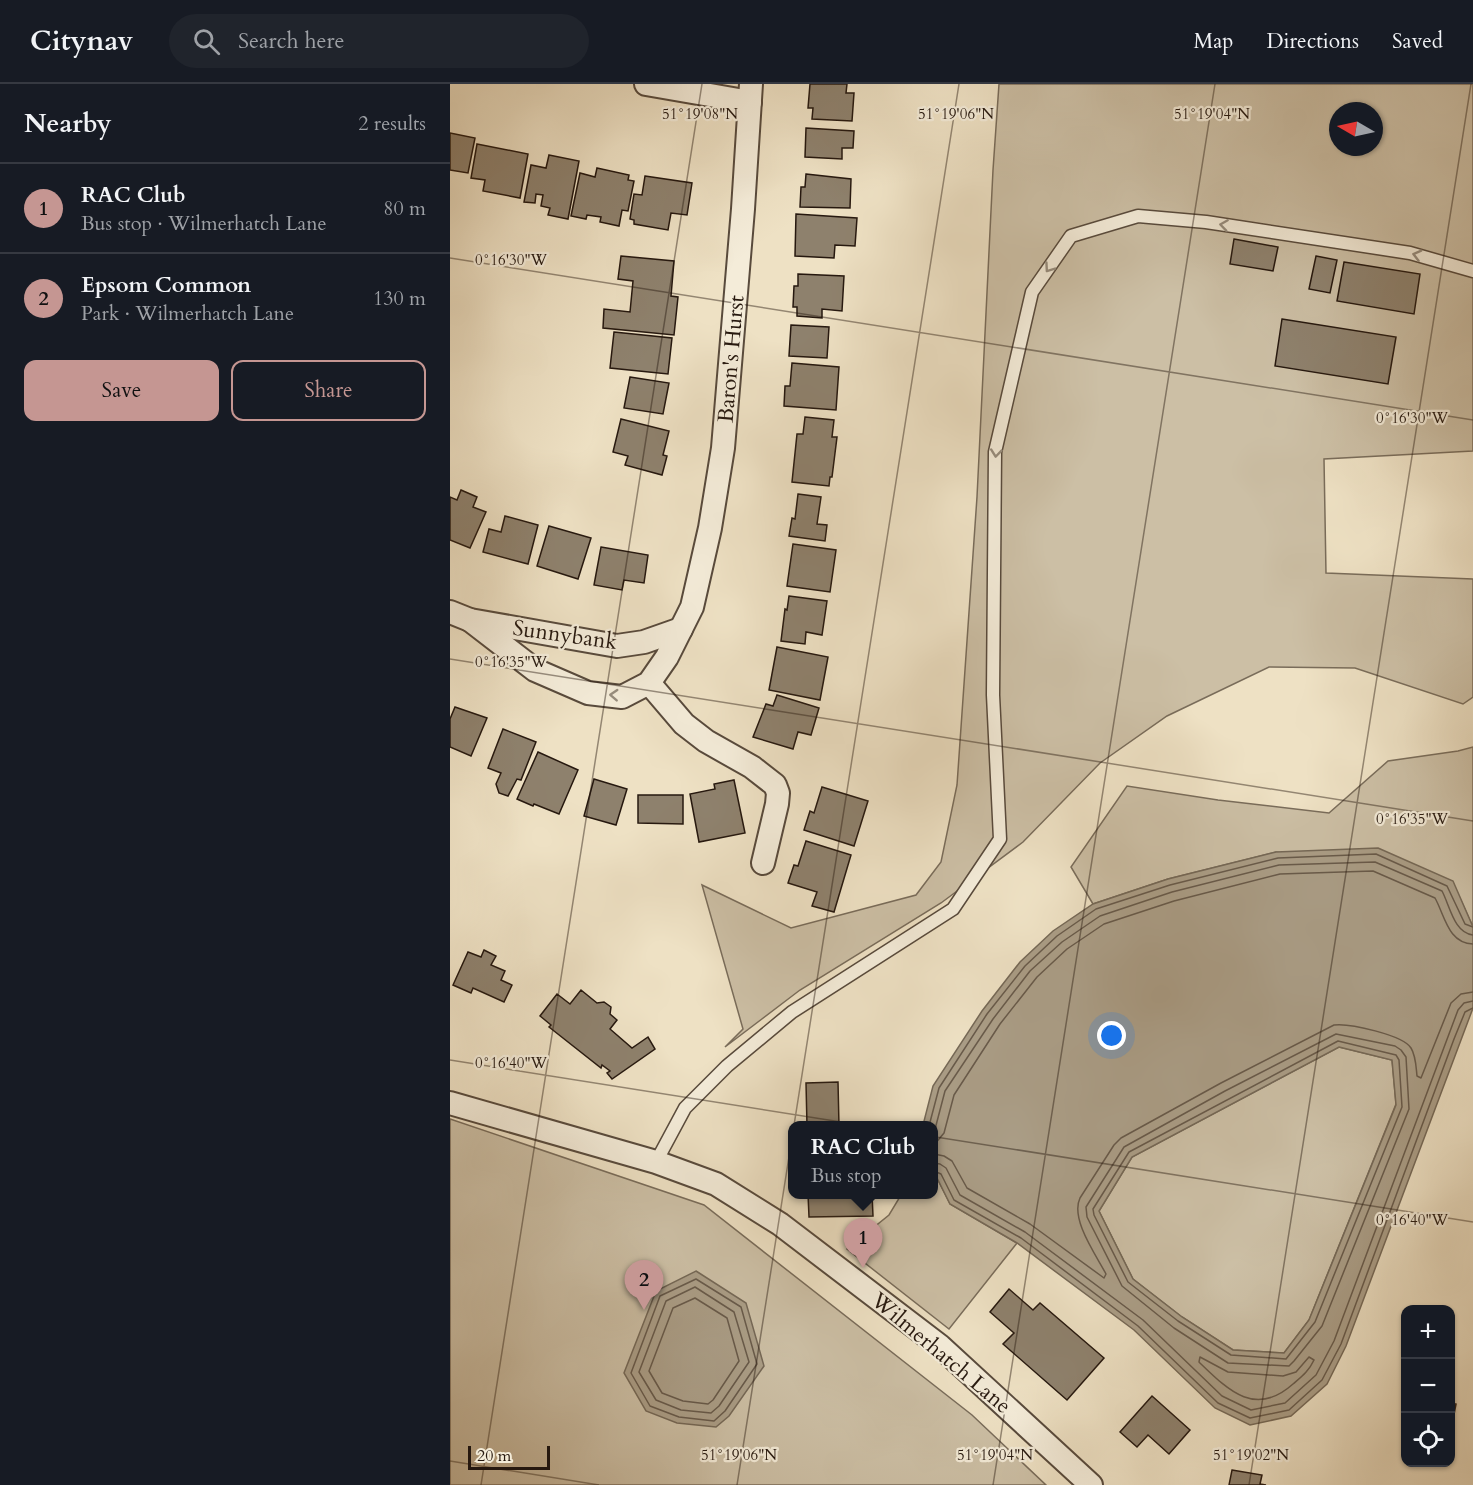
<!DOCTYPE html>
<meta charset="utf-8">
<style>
:root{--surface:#171b24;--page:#20242c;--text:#f1f3f6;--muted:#9ea1a6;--line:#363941;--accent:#c59692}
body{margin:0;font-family:Cardo,serif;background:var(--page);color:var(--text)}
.controls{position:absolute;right:18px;bottom:18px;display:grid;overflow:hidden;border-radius:12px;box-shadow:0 2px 4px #0004}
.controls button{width:54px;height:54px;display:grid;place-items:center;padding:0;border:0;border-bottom:2px solid var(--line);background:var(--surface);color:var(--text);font:30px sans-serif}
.compass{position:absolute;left:879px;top:18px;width:54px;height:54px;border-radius:50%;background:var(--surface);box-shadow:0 2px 4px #0004;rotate:279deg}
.scale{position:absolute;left:18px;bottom:15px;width:82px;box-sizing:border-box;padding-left:6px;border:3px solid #26180f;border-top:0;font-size:16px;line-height:21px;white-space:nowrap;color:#26180f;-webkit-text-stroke:4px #f4ecd9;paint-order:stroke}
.you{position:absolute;left:662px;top:952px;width:21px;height:21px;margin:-15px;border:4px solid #fff;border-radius:50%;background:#1a73e8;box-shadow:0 0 0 9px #1a73e833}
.badge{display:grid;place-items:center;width:39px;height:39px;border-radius:50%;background:var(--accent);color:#111;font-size:20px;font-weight:700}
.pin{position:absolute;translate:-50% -50px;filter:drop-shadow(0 2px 3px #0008)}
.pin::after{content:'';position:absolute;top:32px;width:21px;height:18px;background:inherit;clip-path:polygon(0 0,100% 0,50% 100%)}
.popup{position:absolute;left:338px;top:1037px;width:150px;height:78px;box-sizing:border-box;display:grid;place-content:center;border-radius:12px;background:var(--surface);filter:drop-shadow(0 2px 4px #0005);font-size:20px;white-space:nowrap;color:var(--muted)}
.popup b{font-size:22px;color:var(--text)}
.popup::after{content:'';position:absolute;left:50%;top:100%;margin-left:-12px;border:12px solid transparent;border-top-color:var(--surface)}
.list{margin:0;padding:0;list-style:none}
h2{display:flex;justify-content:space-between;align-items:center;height:78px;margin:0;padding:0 24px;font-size:26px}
h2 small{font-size:20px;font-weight:400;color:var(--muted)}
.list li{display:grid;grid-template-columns:39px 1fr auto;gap:18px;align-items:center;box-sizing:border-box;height:90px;padding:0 24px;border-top:2px solid var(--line)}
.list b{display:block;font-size:22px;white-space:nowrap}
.list p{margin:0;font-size:20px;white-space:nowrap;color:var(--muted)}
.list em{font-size:20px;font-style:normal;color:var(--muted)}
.actions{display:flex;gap:12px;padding:18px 24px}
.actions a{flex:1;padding:14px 0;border:2px solid var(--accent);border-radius:12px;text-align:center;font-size:21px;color:var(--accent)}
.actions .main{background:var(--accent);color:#111}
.icon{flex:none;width:33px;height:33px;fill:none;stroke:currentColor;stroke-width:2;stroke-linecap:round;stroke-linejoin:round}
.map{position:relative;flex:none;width:1023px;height:1401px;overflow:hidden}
header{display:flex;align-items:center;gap:36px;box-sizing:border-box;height:84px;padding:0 30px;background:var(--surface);border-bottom:2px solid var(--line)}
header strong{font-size:28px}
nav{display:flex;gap:33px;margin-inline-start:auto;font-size:21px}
.search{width:420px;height:54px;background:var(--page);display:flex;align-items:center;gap:15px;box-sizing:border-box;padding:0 21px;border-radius:33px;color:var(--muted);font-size:22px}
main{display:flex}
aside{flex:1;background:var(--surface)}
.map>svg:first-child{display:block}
.green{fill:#ccbfa5;stroke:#796c5a;stroke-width:1.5;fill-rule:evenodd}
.water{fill:#aa9d86;stroke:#756856;stroke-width:1.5;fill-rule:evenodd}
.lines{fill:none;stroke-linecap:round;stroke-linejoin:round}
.shore{stroke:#685a4a;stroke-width:1.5}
.building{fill:#8e816d;stroke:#26180f;stroke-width:1.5}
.service-casing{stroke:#584a3c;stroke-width:15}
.minor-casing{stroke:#584a3c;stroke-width:26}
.service{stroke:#f4ecd9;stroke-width:12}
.minor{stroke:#f4ecd9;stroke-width:22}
.oneway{stroke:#978d7e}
.ticks{fill:none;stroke:#26180f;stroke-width:1.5;stroke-opacity:0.45}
.labels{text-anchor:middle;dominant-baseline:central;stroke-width:4.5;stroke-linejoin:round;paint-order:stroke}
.street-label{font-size:22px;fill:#26180f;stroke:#f4ecd9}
.ticks-label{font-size:15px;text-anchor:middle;fill:#26180f;stroke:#f4ecd9;stroke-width:4.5;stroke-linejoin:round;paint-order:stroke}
</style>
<header>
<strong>Citynav</strong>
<div class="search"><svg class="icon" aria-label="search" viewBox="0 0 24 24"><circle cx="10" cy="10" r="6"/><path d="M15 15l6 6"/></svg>Search here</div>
<nav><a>Map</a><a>Directions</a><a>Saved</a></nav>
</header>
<main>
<aside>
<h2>Nearby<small>2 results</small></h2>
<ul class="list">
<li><span class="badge">1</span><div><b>RAC Club</b><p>Bus stop · Wilmerhatch Lane</p></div><em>80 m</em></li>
<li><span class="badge">2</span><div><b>Epsom Common</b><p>Park · Wilmerhatch Lane</p></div><em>130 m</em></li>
</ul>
<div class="actions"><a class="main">Save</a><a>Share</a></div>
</aside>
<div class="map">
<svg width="1023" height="1401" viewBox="0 0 1023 1401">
<rect width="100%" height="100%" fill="#eee1c4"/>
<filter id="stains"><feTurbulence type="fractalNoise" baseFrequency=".00333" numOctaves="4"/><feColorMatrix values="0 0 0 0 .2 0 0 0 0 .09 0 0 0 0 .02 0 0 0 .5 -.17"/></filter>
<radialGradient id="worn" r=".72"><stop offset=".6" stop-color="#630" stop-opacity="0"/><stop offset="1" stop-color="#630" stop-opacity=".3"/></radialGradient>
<g class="green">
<path d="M549,0h474v367l-149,8 2,114 147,6v118l-10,7 -108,-36 -86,-1 -102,49 -67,47 -77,79 -82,61 -141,87 -75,57 18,-18 -41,-144 89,43 125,-33 25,-33 16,-77 20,-288 16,-327zM888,27h36v36h-36z"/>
<polygon points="1023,663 1023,843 1002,797 826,768 718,795 643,820 621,783 677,702 768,716 879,729 938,677 1008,667"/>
<polygon points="889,963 942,976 946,1020 859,1236 834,1269 783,1266 732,1233 683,1195 649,1127 682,1073"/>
<polygon points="0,1035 254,1121 522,1331 596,1401 0,1401"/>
<polygon points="484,1088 500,1120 567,1159 499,1245 397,1165 439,1131 451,1111 484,1110"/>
</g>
<g class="water">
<path d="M928,764l75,33 20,46v81l-127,338 -19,38 -36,32 -41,9 -35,-17 -81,-78 -117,-87 -67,-39 -16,-32v-46l-11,-1 10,-39 49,-75 38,-49 33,-31 40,-27 75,-25 108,-27zM889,963l53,13 4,45 -87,215 -25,33 -51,-3 -51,-33 -49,-38 -34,-68 33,-54z"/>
<polygon points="246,1187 296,1219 314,1282 279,1332 266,1343 227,1339 196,1327 174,1289 206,1207"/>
</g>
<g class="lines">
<g class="shore">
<polygon points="886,950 945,962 951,966 956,973 959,1025 872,1242 844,1277 839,1282 778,1279 724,1244 672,1202 637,1133 636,1123 674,1063 775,1007"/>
<polygon points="888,957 946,971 949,976 952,1023 865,1238 836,1275 781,1271 728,1237 678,1198 644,1131 643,1125 679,1068"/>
<polyline points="479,1042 489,1004 537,930 575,882 607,852 646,825 720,801 828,774 926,770 997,802 1015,840 1023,843"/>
<path d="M484,1049l11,-42 48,-72 37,-48 32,-29 38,-26 72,-24 107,-27 96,-3 67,29c8,15 12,42 31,44"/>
<path d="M484,1061l10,-12 10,-38 46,-71 37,-47 30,-28 37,-25 70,-23 106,-27 93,-3 62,27c10,18 13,45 38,46"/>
<path d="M484,1070l10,2 8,5 15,27 63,36 74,54 2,-4c-10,-19 -36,-55 -26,-76l34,-53 7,-7 100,-55 113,-58c15,-2 69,10 77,23 5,8 5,19 6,28l4,2 30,-75 10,-9 12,-2"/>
<polyline points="484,1079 490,1080 496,1084 510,1111 575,1148 693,1236 772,1312 801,1326 835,1319 866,1291 884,1257 1008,926 1014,919 1023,917"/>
<polyline points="484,1087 491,1090 504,1116 571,1154 688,1242 768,1319 800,1334 839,1326 872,1296 891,1260 1004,955 1015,928 1023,924"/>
<polygon points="246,1195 291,1223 307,1280 275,1327 264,1337 229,1333 200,1322 181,1289 210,1212"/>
<polygon points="245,1203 284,1228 299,1278 269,1322 261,1329 231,1326 206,1316 189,1288 216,1217"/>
<polygon points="245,1214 277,1234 289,1277 263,1316 258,1320 233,1317 212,1309 199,1287 223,1224"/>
<path d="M750,1273l28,15 55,4 13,-4 13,-15 5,3c-5,11 -13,17 -21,24 -38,34 -65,6 -94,-22z"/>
</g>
</g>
<g class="building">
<polygon points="360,0 397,0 396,9 404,9 402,37 362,35 363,24 358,24"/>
<polygon points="356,44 404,47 403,64 392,64 392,75 355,73"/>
<polygon points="0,49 25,54 18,89 0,86"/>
<polygon points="27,60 78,70 70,114 33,107 35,96 21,94"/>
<polygon points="99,71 129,77 118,135 98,131 100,124 91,122 93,111 86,110 85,119 74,118 81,81 96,84"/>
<polygon points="147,84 179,91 178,96 184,97 178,127 172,126 169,142 150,138 151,133 137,131 136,135 121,132 130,89 145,93"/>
<polygon points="356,90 401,95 400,124 350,123 351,103 355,103"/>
<polygon points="195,92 242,99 237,131 221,129 218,146 184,140 184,136 180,135 184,110 192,111"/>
<polygon points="346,130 407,134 405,162 385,161 384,174 345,172"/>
<polygon points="784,155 828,163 823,187 780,180"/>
<polygon points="171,172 224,177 221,212 228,213 224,251 153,244 154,225 180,228 183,197 168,195"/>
<polygon points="866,172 887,176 880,209 859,205"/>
<polygon points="894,178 970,190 964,230 887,217"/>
<polygon points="348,190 394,192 392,227 372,225 372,234 347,232 347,223 343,223 344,202 348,202"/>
<polygon points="832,235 946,253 938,300 825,282"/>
<polygon points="341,241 379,243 377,274 339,272"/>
<polygon points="164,248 222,254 218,290 160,284"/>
<polygon points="342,279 389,283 386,326 334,322 335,302 340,302"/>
<polygon points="180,293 219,299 213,330 174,324"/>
<polygon points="355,333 384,336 382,353 387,353 382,393 380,393 379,402 342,398 347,350 353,350"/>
<polygon points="171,335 219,347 213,371 217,372 212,391 175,381 178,372 163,368"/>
<polygon points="11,406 27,413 23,423 36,428 20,464 0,456 0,413 7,416"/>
<polygon points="348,410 371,413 367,440 377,441 375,457 339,452 342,434 345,435"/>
<polygon points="55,432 88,441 78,480 33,468 39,445 51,448"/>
<polygon points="99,442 141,454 128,495 87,482"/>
<polygon points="343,460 386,466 380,508 337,502"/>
<polygon points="151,463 198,471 194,499 174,496 172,506 144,501"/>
<polygon points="339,512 377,517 372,551 356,548 355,560 331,557 335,525 337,526"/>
<polygon points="327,563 378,573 370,616 319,606"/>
<polygon points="327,611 369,624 361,651 348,648 343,665 303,653 316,620 323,622"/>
<polygon points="5,623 37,634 21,672 0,663 0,635"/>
<polygon points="53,645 86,658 71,696 67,695 58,712 49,709 46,700 51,689 38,684"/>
<polygon points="88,668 128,686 109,730 84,720 83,722 67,715"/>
<polygon points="144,695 177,705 166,741 134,732"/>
<polygon points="284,696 295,749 249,758 240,710 265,705 264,700"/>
<polygon points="372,703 418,717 404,762 354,746 360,727 364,729"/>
<polygon points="188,711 233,711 233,740 188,739"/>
<polygon points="356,757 401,771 384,828 362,822 367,808 338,799 344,781 348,782"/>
<polygon points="34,866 46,872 41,881 55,887 51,896 62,901 54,918 23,904 21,909 3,901 18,868 31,873"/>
<polygon points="131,906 147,919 154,918 161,923 160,930 167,936 160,945 182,964 198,953 205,965 162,995 157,989 160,987 152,981 151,984 99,943 101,941 90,932 107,910 120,920"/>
<polygon points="388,998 389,1042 357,1042 356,999"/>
<polygon points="358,1110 422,1110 423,1132 359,1133"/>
<polygon points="559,1205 583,1226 590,1219 654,1274 617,1316 553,1260 564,1249 540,1228"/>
<polygon points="702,1312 740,1346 719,1370 698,1351 687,1363 670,1348"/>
<polygon points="1000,1319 1006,1320 1000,1351"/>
<polygon points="782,1386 812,1391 810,1400 816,1401 779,1401"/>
</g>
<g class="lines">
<defs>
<polyline id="service" points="206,1078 235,1024 277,982 342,928 503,825 550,755 543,611 545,368 582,208 621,152 688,132 756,138 960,169 1023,187"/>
<g id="minor">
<polyline points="196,0 300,18"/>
<polyline points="0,528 20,536 167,562 194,558 231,545"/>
<polyline points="20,536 85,586 138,609 172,613 199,599 217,573 242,523 260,444 273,364 293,125 301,0"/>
<polyline points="199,599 234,640 256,657 302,683 325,701 328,709 327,720 313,779"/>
<polyline points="0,1019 206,1078 266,1100 330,1140 490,1262 641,1401"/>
</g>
</defs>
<use href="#service" class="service-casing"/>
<use href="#minor" class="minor-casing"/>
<use href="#service" class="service"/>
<use href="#minor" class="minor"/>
</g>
<defs><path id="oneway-chevron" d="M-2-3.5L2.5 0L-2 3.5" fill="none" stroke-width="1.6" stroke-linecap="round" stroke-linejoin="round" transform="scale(1.5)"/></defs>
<g class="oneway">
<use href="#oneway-chevron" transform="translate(774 141) rotate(-172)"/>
<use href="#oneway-chevron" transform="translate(967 171) rotate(-165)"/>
<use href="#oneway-chevron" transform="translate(599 184) rotate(125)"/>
<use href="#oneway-chevron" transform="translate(546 369) rotate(96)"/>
<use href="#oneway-chevron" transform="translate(164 611) rotate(-177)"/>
</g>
<path class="ticks" d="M0,174l1023,162M0,575l1023,162M0,976l1023,162M0,1377l149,24M31,1401l221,-1401M287,1401l222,-1401M543,1401l222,-1401M799,1401l222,-1401"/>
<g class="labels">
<g class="street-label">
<text transform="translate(281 275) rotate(-85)">Baron's Hurst</text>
<text transform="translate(115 551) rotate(8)">Sunnybank</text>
<text transform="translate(491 1269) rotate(40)">Wilmerhatch Lane</text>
</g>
</g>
<g class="ticks-label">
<text x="250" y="35">51°19'08"N</text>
<text x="506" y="35">51°19'06"N</text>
<text x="762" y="35">51°19'04"N</text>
<text x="61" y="181">0°16'30"W</text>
<text x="962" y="339">0°16'30"W</text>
<text x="61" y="583">0°16'35"W</text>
<text x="962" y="740">0°16'35"W</text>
<text x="61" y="984">0°16'40"W</text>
<text x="962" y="1141">0°16'40"W</text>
<text x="289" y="1376">51°19'06"N</text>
<text x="545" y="1376">51°19'04"N</text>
<text x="801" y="1376">51°19'02"N</text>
</g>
<rect width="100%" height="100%" filter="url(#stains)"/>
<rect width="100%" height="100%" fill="url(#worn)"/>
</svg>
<div class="controls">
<button>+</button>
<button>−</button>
<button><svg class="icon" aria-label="locate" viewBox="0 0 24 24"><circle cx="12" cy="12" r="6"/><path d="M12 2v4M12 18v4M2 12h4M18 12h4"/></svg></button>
</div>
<svg class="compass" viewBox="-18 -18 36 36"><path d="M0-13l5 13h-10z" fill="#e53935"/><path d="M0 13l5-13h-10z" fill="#9ea1a6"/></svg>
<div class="scale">20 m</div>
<div class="you"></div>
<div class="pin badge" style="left:413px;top:1184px">1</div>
<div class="popup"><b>RAC Club</b>Bus stop</div>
<div class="pin badge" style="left:194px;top:1226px">2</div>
</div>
</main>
